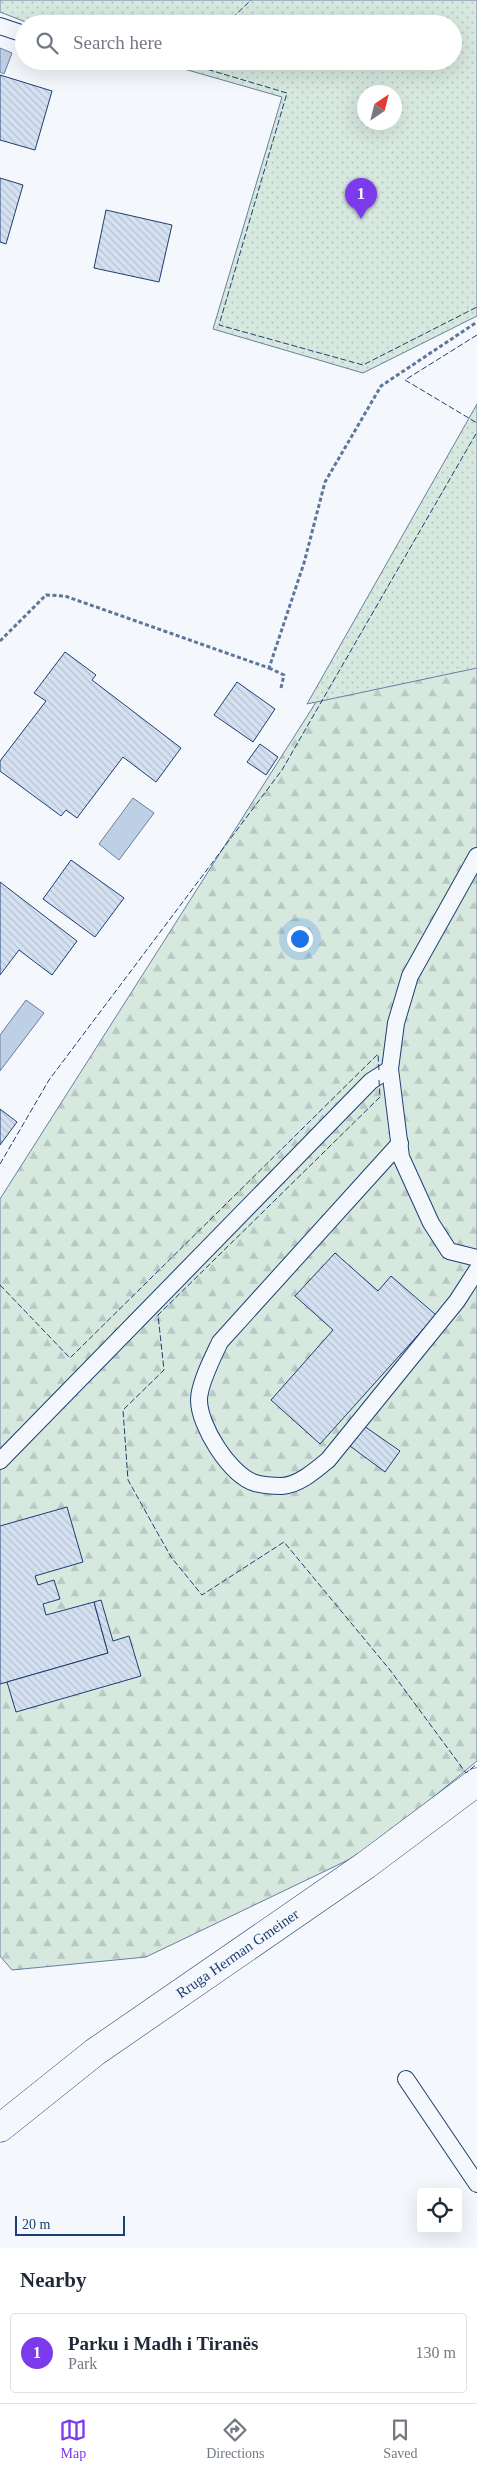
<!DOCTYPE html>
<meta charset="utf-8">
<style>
:root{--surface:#fff;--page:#f2f2f3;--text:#1f2937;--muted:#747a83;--line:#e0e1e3;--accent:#7c3aed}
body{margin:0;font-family:"Times New Roman",serif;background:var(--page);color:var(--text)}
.controls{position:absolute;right:15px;bottom:15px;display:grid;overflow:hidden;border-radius:5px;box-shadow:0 5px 20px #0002}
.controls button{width:45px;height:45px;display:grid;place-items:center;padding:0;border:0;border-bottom:1px solid var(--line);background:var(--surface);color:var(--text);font:25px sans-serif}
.compass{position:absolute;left:357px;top:85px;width:45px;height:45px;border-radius:50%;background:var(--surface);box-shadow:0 5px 20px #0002;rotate:35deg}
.scale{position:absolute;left:15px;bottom:12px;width:110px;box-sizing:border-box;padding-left:5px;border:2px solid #1d3f73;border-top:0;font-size:14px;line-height:18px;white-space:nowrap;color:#1d3f73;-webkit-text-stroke:4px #f4f7fb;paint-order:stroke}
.you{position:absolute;left:299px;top:938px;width:18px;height:18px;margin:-12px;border:4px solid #fff;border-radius:50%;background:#1a73e8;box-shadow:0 0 0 8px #1a73e833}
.badge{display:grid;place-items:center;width:32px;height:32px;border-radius:50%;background:var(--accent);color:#fff;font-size:16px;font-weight:700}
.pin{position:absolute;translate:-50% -41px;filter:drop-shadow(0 1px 2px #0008)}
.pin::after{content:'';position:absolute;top:26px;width:18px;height:15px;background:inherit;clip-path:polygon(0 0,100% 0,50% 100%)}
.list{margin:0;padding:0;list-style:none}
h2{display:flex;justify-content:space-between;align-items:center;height:65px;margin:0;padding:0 20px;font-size:21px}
h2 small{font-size:16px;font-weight:400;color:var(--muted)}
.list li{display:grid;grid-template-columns:32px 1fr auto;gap:15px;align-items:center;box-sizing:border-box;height:80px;margin:0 10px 10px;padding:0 10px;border:1px solid var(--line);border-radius:5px}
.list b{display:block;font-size:19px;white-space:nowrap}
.list p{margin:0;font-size:16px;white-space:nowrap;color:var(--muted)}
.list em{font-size:16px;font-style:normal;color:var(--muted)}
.icon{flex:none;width:28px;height:28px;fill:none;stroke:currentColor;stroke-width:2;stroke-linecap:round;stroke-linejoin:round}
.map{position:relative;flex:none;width:477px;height:2248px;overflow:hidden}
.search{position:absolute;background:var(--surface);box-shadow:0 5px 20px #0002;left:15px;right:15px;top:15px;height:55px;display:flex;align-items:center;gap:12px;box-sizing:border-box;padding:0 18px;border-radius:28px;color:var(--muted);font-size:19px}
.sheet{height:155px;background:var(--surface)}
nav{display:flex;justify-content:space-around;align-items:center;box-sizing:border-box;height:70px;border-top:1px solid var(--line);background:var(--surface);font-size:14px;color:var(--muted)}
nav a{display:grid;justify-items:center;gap:2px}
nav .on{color:var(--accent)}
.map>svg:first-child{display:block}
.forest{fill:url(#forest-firs);stroke:#687fa3}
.park{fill:url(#park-dots);stroke:#687fa3;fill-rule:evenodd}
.water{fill:#bed0e5;stroke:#687fa3}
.building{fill:url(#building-back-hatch);stroke:#1d3f73}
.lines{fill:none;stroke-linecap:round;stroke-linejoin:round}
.lane-casing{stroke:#1d3f73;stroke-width:18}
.street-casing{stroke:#1d3f73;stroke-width:29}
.path{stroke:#5e769c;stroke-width:3;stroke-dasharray:4 2.5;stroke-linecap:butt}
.lane{stroke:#f4f7fb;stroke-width:16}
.street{stroke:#f4f7fb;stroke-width:28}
.fence{stroke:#1d3f73;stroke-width:1;stroke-dasharray:6 2.5;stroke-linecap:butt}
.labels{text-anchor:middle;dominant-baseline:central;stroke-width:4;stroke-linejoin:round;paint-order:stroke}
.street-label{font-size:15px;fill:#1d3f73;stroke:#f4f7fb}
</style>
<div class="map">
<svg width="477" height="2248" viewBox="0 0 477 2248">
<defs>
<pattern id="forest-firs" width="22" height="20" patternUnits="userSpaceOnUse" patternTransform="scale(1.25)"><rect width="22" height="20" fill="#d7e8df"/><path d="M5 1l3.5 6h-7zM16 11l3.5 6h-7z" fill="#b8c8c3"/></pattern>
<pattern id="park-dots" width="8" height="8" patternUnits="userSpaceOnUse" patternTransform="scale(1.25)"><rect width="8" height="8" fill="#d7e8df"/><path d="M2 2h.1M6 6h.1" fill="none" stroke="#b8c8c3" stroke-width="1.8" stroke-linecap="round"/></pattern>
<pattern id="building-back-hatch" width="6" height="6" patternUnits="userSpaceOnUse" patternTransform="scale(1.25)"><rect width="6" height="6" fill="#d5e0f0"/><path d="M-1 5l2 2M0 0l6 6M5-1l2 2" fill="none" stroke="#b6c1d1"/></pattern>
</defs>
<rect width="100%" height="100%" fill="#f4f7fb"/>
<polygon class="forest" points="477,449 477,1761 371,1849 146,1957 12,1970 0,1956 0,1199"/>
<g class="park">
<path d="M0,0h477v316l-114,57 -150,-44 69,-232 -126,-36h297v-37h-422l-31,-12zM364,92h30v30h-30z"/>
<polygon points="477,404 477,668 307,704"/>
</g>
<g class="water">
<polygon points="0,48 12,53 4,74 0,72"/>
<polygon points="133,798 154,813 119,860 99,844"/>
<polygon points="26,1000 44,1013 0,1071 0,1035"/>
</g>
<g class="building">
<polygon points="0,75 52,91 35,150 0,140"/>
<polygon points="0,178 23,185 6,244 0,242"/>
<polygon points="106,210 172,225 159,282 94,268"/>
<polygon points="65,652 96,675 92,680 181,748 156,782 123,757 77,818 66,810 61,816 0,771 0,761 46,701 34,693"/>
<polygon points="237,682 275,709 253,742 214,715"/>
<polygon points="260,744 278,757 266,775 247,762"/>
<polygon points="71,860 124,898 95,937 43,899"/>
<polygon points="0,882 77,941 52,975 19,950 0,975"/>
<polygon points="0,1109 17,1122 0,1145"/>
<polygon points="335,1253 378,1291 391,1276 436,1315 320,1444 271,1400 333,1330 295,1296"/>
<polygon points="364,1426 400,1451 385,1472 350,1446"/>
<polygon points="67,1507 83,1562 35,1576 38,1585 54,1580 60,1599 43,1604 46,1615 94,1602 108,1653 0,1684 0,1526"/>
<polygon points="101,1600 113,1641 129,1636 141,1676 16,1712 7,1682 108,1653 94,1602"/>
</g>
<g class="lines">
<defs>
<g id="lane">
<polyline points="0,26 24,34"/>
<polyline points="477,856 410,976 396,1023 390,1069 401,1157 431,1223 449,1251 477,1258"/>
<path d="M400,1143l-180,199c-7,15 -21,42 -21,58 0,26 31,75 56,83 7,2 20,3 27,3 17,-1 34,-16 46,-26l129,-159 20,-31"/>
<polyline points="0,1461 371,1081 390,1069"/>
<polyline points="406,2079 477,2184"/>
</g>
<g id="street">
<path id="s1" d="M0,2128l95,-76 271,-187 111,-83"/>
</g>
</defs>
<use href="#lane" class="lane-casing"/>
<use href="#street" class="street-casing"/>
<g class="path">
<polyline points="0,641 46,595 65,596 269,668 304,563 325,482 381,386 477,322"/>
<polyline points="269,668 284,675 281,688"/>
</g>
<use href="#lane" class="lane"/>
<use href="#street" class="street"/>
<g class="fence">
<polyline points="226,24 251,0"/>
<polyline points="188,61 186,63 287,93 219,325 363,365 477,307"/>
<polyline points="477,335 405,380 477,423"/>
<polyline points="379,1080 380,1097 158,1315 164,1370 123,1410 128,1480 171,1557 202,1595 284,1542 390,1670 466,1773 477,1764"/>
<polyline points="0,1164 49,1080 282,770 477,432"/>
<polyline points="0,1285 70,1358 378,1054 379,1070"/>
</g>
</g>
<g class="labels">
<g class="street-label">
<text stroke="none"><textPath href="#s1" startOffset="295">Rruga Herman Gmeiner</textPath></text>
</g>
</g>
</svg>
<div class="controls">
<button><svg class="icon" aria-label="locate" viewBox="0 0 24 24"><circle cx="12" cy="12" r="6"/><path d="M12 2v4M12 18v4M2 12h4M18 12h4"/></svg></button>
</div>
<svg class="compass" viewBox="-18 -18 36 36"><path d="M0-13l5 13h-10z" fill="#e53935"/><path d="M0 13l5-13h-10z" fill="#747a83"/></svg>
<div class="scale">20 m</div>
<div class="you"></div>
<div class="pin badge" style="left:361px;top:219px">1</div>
<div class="search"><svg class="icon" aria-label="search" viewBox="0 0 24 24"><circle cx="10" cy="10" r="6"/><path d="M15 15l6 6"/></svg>Search here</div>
</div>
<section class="sheet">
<h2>Nearby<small></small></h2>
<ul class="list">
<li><span class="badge">1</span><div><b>Parku i Madh i Tiranës</b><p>Park</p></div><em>130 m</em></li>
</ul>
</section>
<nav>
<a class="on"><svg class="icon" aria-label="map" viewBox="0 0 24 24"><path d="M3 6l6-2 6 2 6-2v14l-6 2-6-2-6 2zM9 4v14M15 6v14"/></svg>Map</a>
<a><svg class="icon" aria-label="directions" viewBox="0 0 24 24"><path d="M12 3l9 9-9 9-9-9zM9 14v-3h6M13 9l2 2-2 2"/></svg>Directions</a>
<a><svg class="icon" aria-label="saved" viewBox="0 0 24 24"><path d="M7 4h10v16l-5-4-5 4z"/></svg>Saved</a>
</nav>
